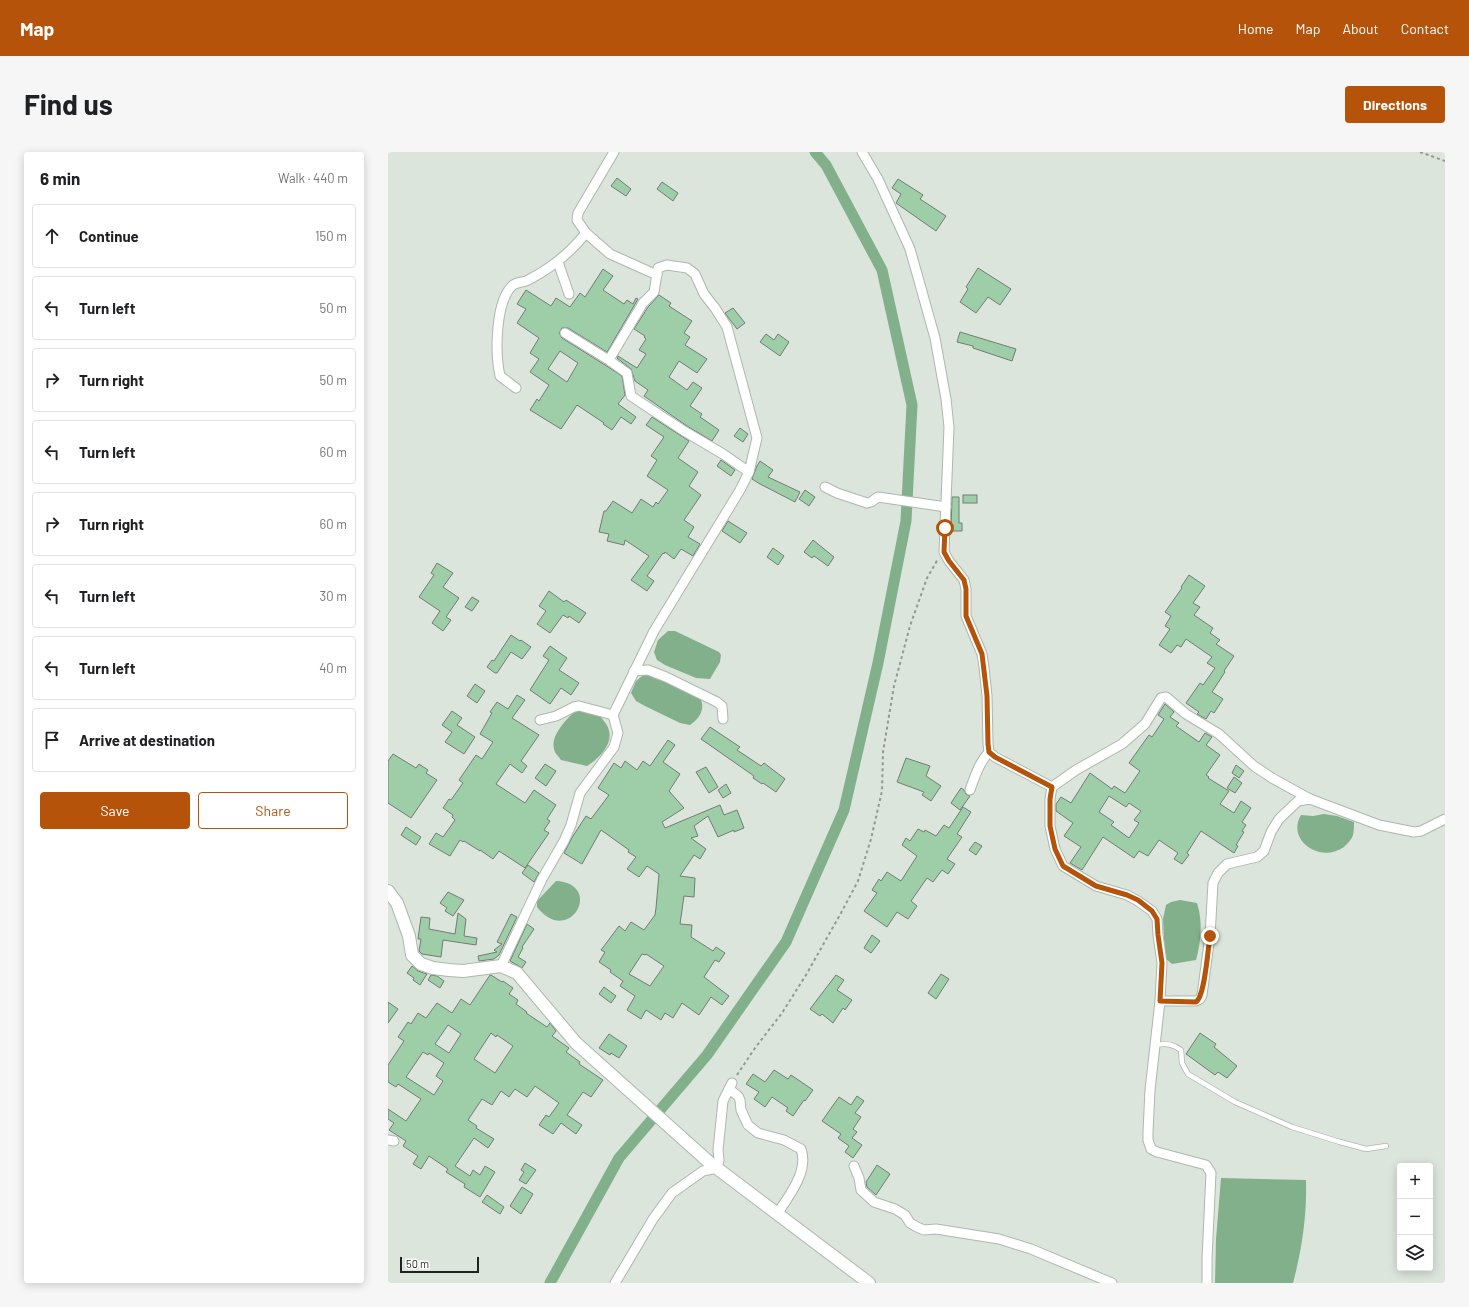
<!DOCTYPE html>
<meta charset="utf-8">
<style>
:root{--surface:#fff;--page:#f6f6f6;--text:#202124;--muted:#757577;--line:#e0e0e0;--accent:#b45309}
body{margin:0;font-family:Barlow,sans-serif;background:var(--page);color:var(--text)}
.controls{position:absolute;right:12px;bottom:12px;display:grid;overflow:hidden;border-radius:4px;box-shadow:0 2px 10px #0003}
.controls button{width:36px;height:36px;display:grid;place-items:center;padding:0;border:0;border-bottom:1px solid var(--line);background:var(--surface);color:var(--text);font:20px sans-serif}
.scale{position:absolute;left:12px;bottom:10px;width:79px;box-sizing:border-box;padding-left:4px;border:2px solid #1f231f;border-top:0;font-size:11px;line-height:14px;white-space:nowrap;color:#1f231f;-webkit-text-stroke:3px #fff;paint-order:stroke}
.stop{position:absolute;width:12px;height:12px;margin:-9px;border:3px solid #b45309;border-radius:50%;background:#fff}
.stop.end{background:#b45309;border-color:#fff;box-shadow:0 1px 4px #0008}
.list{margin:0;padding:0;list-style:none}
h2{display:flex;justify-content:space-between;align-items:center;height:52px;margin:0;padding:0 16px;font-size:17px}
h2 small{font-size:13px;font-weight:400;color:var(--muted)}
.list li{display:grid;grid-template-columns:26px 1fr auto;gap:12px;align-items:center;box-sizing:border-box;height:64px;margin:0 8px 8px;padding:0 8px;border:1px solid var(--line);border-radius:4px}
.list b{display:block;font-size:15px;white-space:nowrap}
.list em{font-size:13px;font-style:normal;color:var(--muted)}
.actions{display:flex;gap:8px;padding:12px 16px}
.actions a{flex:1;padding:9px 0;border:1px solid var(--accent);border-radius:4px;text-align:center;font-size:14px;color:var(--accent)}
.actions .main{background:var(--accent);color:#fff}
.icon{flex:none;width:22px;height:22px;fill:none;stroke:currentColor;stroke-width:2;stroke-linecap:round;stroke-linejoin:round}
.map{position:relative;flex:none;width:1057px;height:1131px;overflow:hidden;border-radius:4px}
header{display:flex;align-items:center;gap:24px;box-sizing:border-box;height:56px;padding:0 20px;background:var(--accent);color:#fff}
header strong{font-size:19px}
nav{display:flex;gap:22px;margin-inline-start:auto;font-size:14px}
.intro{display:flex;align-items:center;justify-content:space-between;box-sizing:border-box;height:96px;padding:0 24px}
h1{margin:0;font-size:28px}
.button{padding:10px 18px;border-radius:4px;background:var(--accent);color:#fff;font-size:14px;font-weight:700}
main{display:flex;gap:24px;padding:0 24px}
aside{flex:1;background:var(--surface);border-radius:4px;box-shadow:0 2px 10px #0003}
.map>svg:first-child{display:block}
.water{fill:#82b08a}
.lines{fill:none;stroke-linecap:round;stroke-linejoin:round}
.canal{stroke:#82b08a;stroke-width:11}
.building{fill:#9ecea7;stroke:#737c74;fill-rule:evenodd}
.lane-casing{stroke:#adb7ae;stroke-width:6}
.street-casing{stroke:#adb7ae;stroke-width:11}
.secondary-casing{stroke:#adb7ae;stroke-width:14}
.path{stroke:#919992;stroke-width:2;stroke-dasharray:3 3;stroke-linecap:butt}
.lane{stroke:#fff;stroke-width:4.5}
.street{stroke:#fff;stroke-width:9}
.secondary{stroke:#fff;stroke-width:12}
.route{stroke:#b45309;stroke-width:5}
</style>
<header>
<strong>Map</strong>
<nav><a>Home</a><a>Map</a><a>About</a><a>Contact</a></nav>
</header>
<div class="intro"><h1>Find us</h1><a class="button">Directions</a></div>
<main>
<aside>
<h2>6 min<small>Walk · 440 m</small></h2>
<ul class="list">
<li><svg class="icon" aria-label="ahead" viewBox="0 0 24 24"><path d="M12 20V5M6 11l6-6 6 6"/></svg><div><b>Continue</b></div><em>150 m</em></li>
<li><svg class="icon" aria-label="left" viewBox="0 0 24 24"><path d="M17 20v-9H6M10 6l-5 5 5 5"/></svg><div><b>Turn left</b></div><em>50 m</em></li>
<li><svg class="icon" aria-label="right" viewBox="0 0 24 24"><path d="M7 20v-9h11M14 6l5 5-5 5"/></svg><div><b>Turn right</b></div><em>50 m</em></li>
<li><svg class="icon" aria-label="left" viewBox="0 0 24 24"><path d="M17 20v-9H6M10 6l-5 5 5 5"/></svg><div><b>Turn left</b></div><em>60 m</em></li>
<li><svg class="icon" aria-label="right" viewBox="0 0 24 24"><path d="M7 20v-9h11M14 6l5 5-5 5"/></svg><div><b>Turn right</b></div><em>60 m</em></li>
<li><svg class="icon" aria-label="left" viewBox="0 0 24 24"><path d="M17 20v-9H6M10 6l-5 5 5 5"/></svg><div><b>Turn left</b></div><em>30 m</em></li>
<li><svg class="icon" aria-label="left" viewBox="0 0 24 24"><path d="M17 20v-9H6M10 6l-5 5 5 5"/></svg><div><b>Turn left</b></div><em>40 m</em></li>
<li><svg class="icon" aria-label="arrive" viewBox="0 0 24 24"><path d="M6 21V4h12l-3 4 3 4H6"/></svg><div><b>Arrive at destination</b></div></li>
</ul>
<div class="actions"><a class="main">Save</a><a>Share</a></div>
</aside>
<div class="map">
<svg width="1057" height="1131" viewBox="0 0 1057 1131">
<rect width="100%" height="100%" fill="#dbe5dc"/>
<g class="water">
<polygon points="280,479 287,479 331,500 333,503 332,510 322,527 308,526 277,513 269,508 266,500 270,488"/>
<path d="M258,521l12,4 42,21c6,11 -1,21 -10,27l-10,-2 -35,-17 -9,-5 -5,-8 5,-12z"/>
<path d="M190,556c4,1 11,1 15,3 4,2 8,6 10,9 16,17 0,36 -16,46l-26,-6c-2,-3 -5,-6 -6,-8 -7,-16 13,-34 23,-44z"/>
<path d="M936,662l13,2 17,6c0,4 0,9 -1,13 -1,4 -6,9 -9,12 -24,17 -58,-7 -43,-32l12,1z"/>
<path d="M168,729c49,3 13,67 -19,26v-6z"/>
<path d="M792,748l17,3c6,18 4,39 -1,57l-24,4 -7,-6 -2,-39 3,-14 5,-3z"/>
<path d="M833,1026l85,2c1,35 -4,69 -13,103h-78l1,-44z"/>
</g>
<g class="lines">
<polyline class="canal" points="162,1131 231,1006 319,903 398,790 456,658 490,511 518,369 524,253 494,118 438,13 427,0"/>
</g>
<g class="building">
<polygon points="229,26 243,37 238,44 223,34"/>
<polygon points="510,27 535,43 532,47 558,64 548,79 508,51 513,42 504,36"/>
<polygon points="274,30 290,41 285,49 269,37"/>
<polygon points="590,116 623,137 612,153 600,145 588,161 572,150 580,137 578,135"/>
<path d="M215,117l10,7 -10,14 21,14 3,-4 6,4 3,-6 2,1 -31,53 -39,-24h-6l-3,5 3,5 43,27 17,11 3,19 -7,9 18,13 -5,7 -10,-7 -9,13 -9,-6 1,-1 -27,-18 -16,24 -31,-19 7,-11 2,2 10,-16 -19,-13 9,-13 -9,-6 9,-15 -22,-15 9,-14 -9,-5 9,-14 25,16 5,-8 14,9 10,-14 5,4zM172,199l18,12 -11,19 -19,-13z"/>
<polygon points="271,143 283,151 281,154 304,169 296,181 302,185 297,193 319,207 309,221 291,209 281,225 299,238 305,230 314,236 302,254 314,262 312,265 331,278 324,289 299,274 256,244 260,238 247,229 243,217 229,206 230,204 249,216 258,202 251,198 258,187 256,185 257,184 246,177 260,155"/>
<polygon points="345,156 357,171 349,177 337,161"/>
<polygon points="572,180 628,197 624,209 585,196 585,194 569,190"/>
<polygon points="378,182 386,188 390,182 401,190 392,204 372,190"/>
<polygon points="264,265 301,289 290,306 310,320 301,334 313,343 296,368 306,375 300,385 312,392 305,404 293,397 286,407 277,400 276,402 275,401 259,424 266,429 259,439 243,428 261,404 237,388 236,393 219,389 221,382 211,380 216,359 218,359 225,349 244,361 253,347 265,355 268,350 270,352 280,338 259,324 269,308 263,304 276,285 258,273"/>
<polygon points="352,276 360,282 355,290 346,284"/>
<polygon points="333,308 347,318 343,324 329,314"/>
<polygon points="372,309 385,318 380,325 412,340 407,350 372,332 364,327 369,314"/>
<polygon points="417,338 427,345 421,354 411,347"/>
<rect x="575" y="343" width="14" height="8"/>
<polygon points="564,345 571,345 571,371 574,371 574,379 563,379"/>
<polygon points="340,369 359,381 352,391 334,379"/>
<polygon points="425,388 446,405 440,414 426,404 424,406 416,400"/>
<polygon points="385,396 396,404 390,413 379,405"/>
<polygon points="49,411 65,421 55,435 71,446 58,465 63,468 55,479 44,471 52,459 31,445 46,423 43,421"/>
<polygon points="801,423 817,434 805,451 812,455 806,463 825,476 822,481 832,488 828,492 846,504 836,519 837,520 824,540 835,547 826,561 823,559 818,567 809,562 811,560 798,551 812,531 815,533 827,516 819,511 824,505 798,487 793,495 789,493 783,501 771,493 782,477 777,474 783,464 777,460 794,436 793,435"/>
<polygon points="161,439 176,450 178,448 198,461 191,471 181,464 180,466 175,463 162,481 149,472 158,459 151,454"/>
<polygon points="84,445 91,449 84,459 77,455"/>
<polygon points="123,483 132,489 133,488 143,495 134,507 123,500 109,521 107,521 99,515 104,508 106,509"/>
<polygon points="162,494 179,506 171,518 191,531 183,543 173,536 162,552 142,538 161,508 155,504"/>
<polygon points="87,532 97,539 89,551 79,544"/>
<polygon points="129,543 137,548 124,566 151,583 133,609 139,614 134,621 122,612 108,632 137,651 146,638 168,653 159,667 162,669 156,678 161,681 137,716 111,699 105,707 92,698 92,699 76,689 75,690 72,688 62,704 41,692 48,681 55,685 67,668 64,665 65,663 55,656 61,647 63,648 75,631 71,628 88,603 94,607 105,590 92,582 104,561 102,560 109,550 120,557"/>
<path d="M777,552l9,8 -4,5 9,6 -3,3 23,16 6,-9 7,4 -6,8 14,10 -14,20 3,2 -1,1 21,13 -9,13 14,9 7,-12 10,7 -9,14 4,3 -4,6 2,1 -8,13 2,1 -4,7 -33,-22 -14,22 2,2 -7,9 -8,-5 4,-6 -19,-13 -11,16 -9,-5 -5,7 -31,-21 -21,33 -12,-7 11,-16 -17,-11 9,-13 -17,-12v-7l5,-7 10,6 19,-30 22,16 2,-3 11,7 15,-22 -11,-8 20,-28 3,2 12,-18 -6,-4zM721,644l17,11 3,-4 12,8 -7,9 5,3 -10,15 -18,-13 3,-3 -15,-10z"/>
<polygon points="64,559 74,566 69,573 87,585 76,602 57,590 64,580 54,573"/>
<polygon points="322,575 352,595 349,598 373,614 376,611 397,627 388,640 375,631 374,632 365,626 366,624 313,587"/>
<path d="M280,588l7,5 -12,17 17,12 -11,17 15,17 -22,14 3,6 55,-23 4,10 13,-5 7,18 -10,4v-2l-16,7 -10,-21 -14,10 4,10 -7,2 15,11 -6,10 -6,-4 -14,21 15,2 -1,19 -10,-1 -4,28 12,1 -1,12 22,14 3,-4 9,6 -6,9 -4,-2 -11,17 25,19 -7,9 -11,-8 -12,18 -17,-12 -9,15 -8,-5 -4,7 -15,-10 -5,9 -14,-9 8,-14 -15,-10 3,-5 -13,-9 1,-2 -12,-8 6,-10 -4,-2 18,-24 6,5 6,-9 13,8 11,-15 1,-7 3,-34 -12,-8 -8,11 -12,-8 9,-12 -8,-5 1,-2 -28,-20 -19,34 -18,-11 9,-17 13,-20 5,3 18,-24 -11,-7 16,-25 7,5 4,-7 12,9 6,-9 7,5zM254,802l3,1 1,-1 18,12 -14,20 -21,-12z"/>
<polygon points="5,602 28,616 31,612 40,618 38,621 49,628 23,666 0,651 0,609"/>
<polygon points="518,606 542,614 538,624 553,634 543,649 534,643 536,640 509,630"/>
<polygon points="157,612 168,619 158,634 147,626"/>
<polygon points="848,613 856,619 851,626 844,621"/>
<polygon points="318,615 330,635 321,641 308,620"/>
<polygon points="846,625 854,631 847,641 839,636"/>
<polygon points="338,632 343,641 335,646 330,638"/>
<polygon points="573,636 576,638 578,642 582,644 572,658 563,651"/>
<polygon points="575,655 583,660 569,682 574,685 559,707 567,712 560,722 554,718 545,730 539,726 523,749 529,754 520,767 509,760 499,775 476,759 489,741 484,738 491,727 493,729 499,720 513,729 529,704 514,693 518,686 522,689 530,677 536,680 537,678 548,684 556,673 561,676"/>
<polygon points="18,675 33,685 28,693 13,683"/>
<polygon points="587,690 594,694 588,703 581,698"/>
<polygon points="140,713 151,721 146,730 134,721"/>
<polygon points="60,740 76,748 65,764 57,759 59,756 52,751"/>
<polygon points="70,761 78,767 76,784 89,786 88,793 55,788 53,805 34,802 31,799 33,787 30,787 33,765 42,766 41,777 67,782"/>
<polygon points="123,762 129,765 111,803 106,807 91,809 90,804 109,800 106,798 114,792 109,790"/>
<polygon points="139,772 146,777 134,795 135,796 130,805 138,810 134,816 122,809"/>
<polygon points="484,783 492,789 483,801 476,796"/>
<polygon points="24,814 30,819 39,822 32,833 25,828 26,826 19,821"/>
<polygon points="553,822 561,827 548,847 540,841"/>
<polygon points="43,823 49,824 56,829 52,836 40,828"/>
<path d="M102,823h1l11,7 1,-1 10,7 -4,6 9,6 -2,4 11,8 -1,1 21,14 3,-4 6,8 -4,5 17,12 -3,4 14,10 -1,2 24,16 -12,17 -8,-5 -16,23 15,10 -6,9 -15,-11 -8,11 -14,-9 7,-10 3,2 10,-14 -24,-17 -8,11 -12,-8 -6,8 -8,-6 -9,14 -10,-6 -14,21 9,6 -1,2 18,11 -6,9 -14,-10 -19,28 15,10 3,-6 7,5 5,-9 10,6 -15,25 -16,-10 1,-3 -19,-12 2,-3 -19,-13 -8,13 -8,-5 5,-8 -15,-10 3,-5 -17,-11 5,-7 -6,-4v-10l18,12 15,-22 -23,-15 -2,3 -8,-5v-17l16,-24 -6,-4 10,-15 3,2 7,-11 8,5 11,-15 15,10 9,-14 9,6zM60,873l13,9 -12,19 -14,-9zM103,881l5,4 1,-2 16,11 -18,27 -21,-14zM35,900l5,3 1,-2 15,10 -8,13 7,5 -9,14 -28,-18z"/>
<polygon points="448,823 456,828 449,838 464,848 457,858 455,856 445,871 434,862 432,864 422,857"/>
<polygon points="216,835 228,844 223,851 211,842"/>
<polygon points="0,850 10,857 0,871"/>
<polygon points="812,881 828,892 826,895 849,914 839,926 830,920 827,923 798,902"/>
<polygon points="221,882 239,894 231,906 223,901 222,903 211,896"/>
<polygon points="386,918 400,927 403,923 425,938 417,949 416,948 405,964 398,959 400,956 384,945 377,955 366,947 371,940 358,932 365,922 377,930"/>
<polygon points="469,944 476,949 467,961 473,965 465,977 469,980 464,986 474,993 465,1006 457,1000 461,994 450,986 453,982 434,969 451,945 463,953"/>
<polygon points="137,1011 148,1018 138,1032 131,1028 136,1020 133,1018"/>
<polygon points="489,1013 502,1022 488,1043 479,1035 478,1030"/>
<polygon points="134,1035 145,1042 133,1062 122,1054"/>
<polygon points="99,1043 116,1055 112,1062 94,1050"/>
</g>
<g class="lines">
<defs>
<path id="lane" d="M768,893c10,-2 17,-1 25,5l1,13 6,11 47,28 57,25 48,15 26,7 20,-3"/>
<g id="street">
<polyline points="226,0 190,61 189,68 198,81 222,102 269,123"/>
<polyline points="474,0 490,27 522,97 547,186 558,247 561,275 556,400 561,409 576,428 578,437 578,464 594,502 596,515 599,544 600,592 601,600 607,605 664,635 662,647 662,674 667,697 675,714 708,734 739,743 750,749 764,759 769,767 770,783 774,811 772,849 762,938 760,980 760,988 763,997 769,1000 818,1013 823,1021 819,1107 819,1131"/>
<polyline points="170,110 181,142"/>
<polyline points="177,181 219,207 222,206"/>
<path d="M128,236l-16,-12c-5,-23 -5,-75 13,-91 6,-4 12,-2 17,-6 23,-12 40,-26 56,-46"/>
<polyline points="437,335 449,341 479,351 483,350 490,345 558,355"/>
<polyline points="246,519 260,518 278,525 329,550 334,554 335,567"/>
<polyline points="152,568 168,564 186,555 191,554 225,563"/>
<polyline points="664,635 688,618 734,592 757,572 773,546 778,545 798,562 831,582 866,614 884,626 922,647 991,673 1026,680 1033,679 1057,667"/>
<path d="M582,638c5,-14 9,-27 19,-38"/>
<polyline points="113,814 154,727 176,689 183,673 192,641 226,595 230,581 225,563 266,479 352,338 361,320 369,286 339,175 327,156 316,142 307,122 299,116 279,113 270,116 266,140 255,151 222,206 222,209 239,221 243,244 296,279 335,302 361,320"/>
<polyline points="772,849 808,849 812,847 814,843 822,784 825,731 830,721 839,712 869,705 876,699 883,680 891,667 910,649 922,647"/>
<path d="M341,937l9,7 2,4 1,10 7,15 10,8 26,7 17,9c8,22 -12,47 -24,65"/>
<polyline points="0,988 6,989"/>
<polyline points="466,1014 471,1026 473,1038 486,1050 507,1057 517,1063 522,1071 529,1075 536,1078 548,1077 611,1087 643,1097 724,1131"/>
<polyline points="227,1131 265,1067 284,1041 315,1019 329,1016 331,1008 330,998 335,949 344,931"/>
</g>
<polyline id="secondary" points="0,739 9,751 21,784 24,803 33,812 45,816 61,818 75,819 113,814 129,821 188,891 322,1011 481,1131"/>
</defs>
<use href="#lane" class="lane-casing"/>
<use href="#street" class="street-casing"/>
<use href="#secondary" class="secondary-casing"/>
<g class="path">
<polyline points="1032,0 1057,9"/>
<polyline points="349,923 367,896 394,861 418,823 453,761 470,729 483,687 494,639 495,600 506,534 522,474 539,426 550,407"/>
</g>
<use href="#lane" class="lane"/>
<use href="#street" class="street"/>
<use href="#secondary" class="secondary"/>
</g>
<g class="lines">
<path class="route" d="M557,376l-1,24 5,9 15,19 2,9v27l16,38 5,42 1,48 1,8 6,5 57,30 -2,12v27l5,23 8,17 33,20 31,9 11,5 14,11 5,8 1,16 4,28 -2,38 36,1c9,-6 12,-54 14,-66"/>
</g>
</svg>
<div class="controls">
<button>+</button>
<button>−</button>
<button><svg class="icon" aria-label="layers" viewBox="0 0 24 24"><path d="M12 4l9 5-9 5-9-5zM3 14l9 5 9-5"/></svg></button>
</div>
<div class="scale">50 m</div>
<div class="stop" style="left:557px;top:376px"></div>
<div class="stop end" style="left:822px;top:784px"></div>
</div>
</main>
